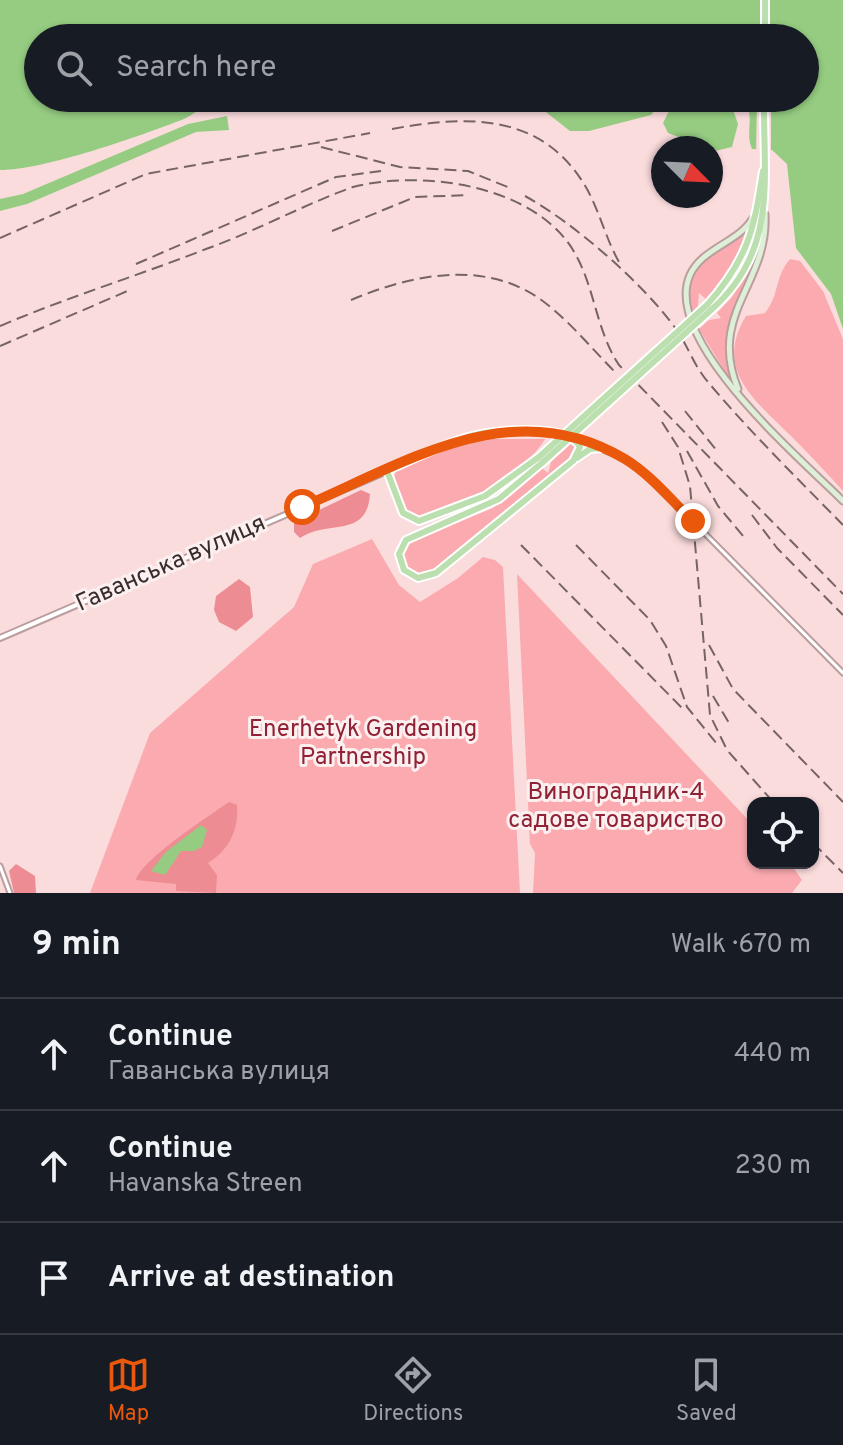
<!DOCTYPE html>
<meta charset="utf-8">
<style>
:root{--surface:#171b24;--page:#242831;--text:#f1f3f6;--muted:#9ea1a6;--line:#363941;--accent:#ea580c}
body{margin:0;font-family:Overpass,sans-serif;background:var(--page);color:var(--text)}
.controls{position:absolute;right:24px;bottom:24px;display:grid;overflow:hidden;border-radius:16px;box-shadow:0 2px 6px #0004}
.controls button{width:72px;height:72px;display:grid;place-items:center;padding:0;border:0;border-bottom:2px solid var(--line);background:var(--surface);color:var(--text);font:40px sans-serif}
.compass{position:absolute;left:651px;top:136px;width:72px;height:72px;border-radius:50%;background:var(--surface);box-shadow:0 2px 6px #0004;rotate:114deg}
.stop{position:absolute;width:24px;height:24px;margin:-18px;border:6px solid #ea580c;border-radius:50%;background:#fff}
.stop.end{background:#ea580c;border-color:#fff;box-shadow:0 2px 8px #0008}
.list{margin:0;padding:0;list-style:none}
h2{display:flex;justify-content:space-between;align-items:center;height:104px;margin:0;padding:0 32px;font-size:34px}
h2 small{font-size:26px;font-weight:400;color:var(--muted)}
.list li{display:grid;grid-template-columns:52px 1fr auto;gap:24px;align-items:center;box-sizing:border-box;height:112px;padding:0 32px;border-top:2px solid var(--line)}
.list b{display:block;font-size:30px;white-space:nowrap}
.list p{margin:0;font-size:26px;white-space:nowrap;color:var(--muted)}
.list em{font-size:26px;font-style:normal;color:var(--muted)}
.icon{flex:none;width:44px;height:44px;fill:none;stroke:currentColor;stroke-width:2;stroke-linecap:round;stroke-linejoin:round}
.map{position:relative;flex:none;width:843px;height:893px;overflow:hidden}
.search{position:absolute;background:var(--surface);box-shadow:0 2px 6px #0004;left:24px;right:24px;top:24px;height:88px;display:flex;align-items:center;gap:20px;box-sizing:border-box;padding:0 28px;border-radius:44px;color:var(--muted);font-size:30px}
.sheet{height:440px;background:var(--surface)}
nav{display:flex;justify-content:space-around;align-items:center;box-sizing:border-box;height:112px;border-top:2px solid var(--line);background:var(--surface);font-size:22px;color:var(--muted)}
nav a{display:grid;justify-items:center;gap:4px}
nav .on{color:var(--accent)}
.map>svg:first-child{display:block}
.green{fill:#fbabaf}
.forest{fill:#ed8d93}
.water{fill:#95cc81}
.pier{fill:#fbdcdd}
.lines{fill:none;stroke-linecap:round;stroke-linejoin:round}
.minor-casing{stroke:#ba9d9e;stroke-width:7}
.tertiary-casing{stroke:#ba9d9e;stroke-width:8}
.secondary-casing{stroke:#ba9d9e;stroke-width:9}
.primary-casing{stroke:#fff;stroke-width:10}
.minor{stroke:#fff;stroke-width:3}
.tertiary{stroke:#fff;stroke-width:4}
.secondary{stroke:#ddefd7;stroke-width:5}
.primary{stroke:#bcdfaf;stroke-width:6}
.rail{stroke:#766465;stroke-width:2;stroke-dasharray:12 6;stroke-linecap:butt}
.primary-bridge-casing{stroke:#fff;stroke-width:10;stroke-linecap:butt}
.primary-bridge{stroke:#bcdfaf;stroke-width:6}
.route{stroke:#ea580c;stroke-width:10}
.labels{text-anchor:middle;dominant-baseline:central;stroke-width:6;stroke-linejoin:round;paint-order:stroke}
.street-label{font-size:24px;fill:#382c2d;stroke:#fbefef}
.park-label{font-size:24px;fill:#912134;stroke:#fbefef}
</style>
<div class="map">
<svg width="843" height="893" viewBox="0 0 843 893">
<rect width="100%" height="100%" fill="#fbdcdd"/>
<g class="green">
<path d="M749,230l-14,34 -28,36 -8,-7 -1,13 -7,7c-14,-43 29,-62 58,-83z"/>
<path d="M757,254c-18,52 -41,70 -25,129l-33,-54 10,-9 12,-2 -4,-5 15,-16z"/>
<path d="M790,259l10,2 23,30 20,48v152c-17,-19 -34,-37 -52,-55 -35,-35 -78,-66 -45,-120l19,-3c15,-19 9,-35 25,-54z"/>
<path d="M482,439h63c-19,33 -94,79 -132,77 -11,-8 -20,-30 -18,-44l52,-23z"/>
<polygon points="573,442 577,449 573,456 429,574 418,575 404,565 403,548 411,541 493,508 542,468 548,473 551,462"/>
<polygon points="372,539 399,585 420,602 458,578 483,557 495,560 503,567 520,893 90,893 150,733 294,607 313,564"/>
<polygon points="517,574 753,825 753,863 790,863 802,880 792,893 533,893 535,853 530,844"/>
</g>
<g class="forest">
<path d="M361,490l9,4c-3,45 -41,25 -70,44l-6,-6v-10z"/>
<polygon points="239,579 250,587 253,617 236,631 219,622 214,610 216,596"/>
<path d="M229,802l8,3c2,25 -8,45 -29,58l9,12 -1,18 -40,-2v-7l-40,-4c5,-20 73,-64 93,-78z"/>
<polygon points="16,864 35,876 36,893 14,893 9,871"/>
</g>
<g class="water">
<path d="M0,0h843v329l-12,-35 -35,-46 -9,-84 -15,-14 -20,-1c-8,-19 5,-33 -10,-51h63v-60h-532l-22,-4 -8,4h-205v60h182c-12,3 -23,15 -36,21 -44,17 -139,51 -184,51z"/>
<polygon points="516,98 665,98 651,115 589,131 570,131 542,109"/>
<polygon points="681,98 729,98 738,124 732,147 715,151 668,133 663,123 671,107"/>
<polygon points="227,116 229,130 196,132 27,204 0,211 0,199 23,194 188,124"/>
<polygon points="201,825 207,830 202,847 194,851 181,851 165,875 151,871 166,852"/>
</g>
<polygon class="pier" points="757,98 771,98 771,154 756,155"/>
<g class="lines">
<defs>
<g id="minor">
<polyline points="573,437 627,460 653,481 843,673"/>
<polyline points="0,866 10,893"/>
</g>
<polyline id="tertiary" points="0,638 387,471"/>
<g id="secondary">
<path d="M753,218c-15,25 -51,30 -63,57 -29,65 111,184 153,226"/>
<path d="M738,389c-31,-76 31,-105 27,-175"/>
</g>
<g id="primary">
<polyline points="765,38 765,0"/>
<path d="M707,305c41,-46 47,-75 56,-134"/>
<path d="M711,310c68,-60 52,-131 53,-212"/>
<path d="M539,457l-54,39 -66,25 -16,-8 -16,-42c26,-12 54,-26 81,-34 23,-7 99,-15 112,10l-7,14 -137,112 -18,5 -14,-8 -5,-16 7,-14 93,-41 44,-37"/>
<polyline points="577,458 590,449 602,448"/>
</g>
</defs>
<use href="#minor" class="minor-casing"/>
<use href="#tertiary" class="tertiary-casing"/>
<use href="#secondary" class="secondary-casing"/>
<use href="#primary" class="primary-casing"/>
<use href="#minor" class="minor"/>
<use href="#tertiary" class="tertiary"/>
<use href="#secondary" class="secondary"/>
<use href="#primary" class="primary"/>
<g class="rail">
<path d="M392,129c75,-14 151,-17 195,60 13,24 19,50 32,73"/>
<polyline points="321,147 400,167 468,171 510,188"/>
<path d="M525,196c49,27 118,87 151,133 12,17 18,37 32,53 42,50 89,96 135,143"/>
<polyline points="332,231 415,197 469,195"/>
<polyline points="0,238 146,174 370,133"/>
<polyline points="136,264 336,177 381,171"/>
<path d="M351,300c59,-25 132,-41 189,-1 28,20 51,49 75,73"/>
<path d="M0,326c68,-29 137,-50 206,-77 50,-18 97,-44 147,-62 70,-18 187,-2 224,70 18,34 20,75 42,108l224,229"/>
<polyline points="0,346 132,289"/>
<polyline points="685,411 717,451"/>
<polyline points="662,422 678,447 690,486 710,715 727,750 774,803"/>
<polyline points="687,451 718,506 744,537"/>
<polyline points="752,515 777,548 843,615"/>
<polyline points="521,545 685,711"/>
<polyline points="576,545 650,620 666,646 687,707 717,744"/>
<polyline points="709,645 733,689 843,802"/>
<polyline points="713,696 729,723"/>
<polyline points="813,843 843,873"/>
</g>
<defs>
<g id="primary-bridge">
<polyline points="539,457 707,305"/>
<polyline points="543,462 711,310"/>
</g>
</defs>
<use href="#primary-bridge" class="primary-bridge-casing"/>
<use href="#primary-bridge" class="primary-bridge"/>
</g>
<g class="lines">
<path class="route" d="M302,507c105,-45 211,-115 323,-48 26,16 46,41 68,62"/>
</g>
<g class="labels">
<g class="street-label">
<text transform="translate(171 564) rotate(-24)">Гаванська вулиця</text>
</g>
<g class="park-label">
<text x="363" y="730">Enerhetyk Gardening<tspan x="363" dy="28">Partnership</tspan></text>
<text x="616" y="793">Виноградник-4<tspan x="616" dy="28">садове товариство</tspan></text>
</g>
</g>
</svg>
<div class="controls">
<button><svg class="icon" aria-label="locate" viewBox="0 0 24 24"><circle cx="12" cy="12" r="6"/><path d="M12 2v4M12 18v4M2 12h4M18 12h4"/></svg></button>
</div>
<svg class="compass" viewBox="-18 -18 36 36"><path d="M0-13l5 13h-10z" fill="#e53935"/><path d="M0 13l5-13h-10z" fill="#9ea1a6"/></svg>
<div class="stop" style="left:302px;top:507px"></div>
<div class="stop end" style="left:693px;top:521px"></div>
<div class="search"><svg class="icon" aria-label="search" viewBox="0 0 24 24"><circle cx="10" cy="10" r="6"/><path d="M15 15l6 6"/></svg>Search here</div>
</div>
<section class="sheet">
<h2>9 min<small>Walk · 670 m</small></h2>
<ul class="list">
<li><svg class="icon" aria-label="ahead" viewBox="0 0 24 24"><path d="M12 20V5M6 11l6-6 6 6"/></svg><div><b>Continue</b><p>Гаванська вулиця</p></div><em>440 m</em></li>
<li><svg class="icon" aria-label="ahead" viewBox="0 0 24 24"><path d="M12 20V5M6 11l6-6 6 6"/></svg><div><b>Continue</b><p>Havanska Streen</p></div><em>230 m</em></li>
<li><svg class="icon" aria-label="arrive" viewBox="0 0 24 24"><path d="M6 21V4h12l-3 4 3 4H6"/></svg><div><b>Arrive at destination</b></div></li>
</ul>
</section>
<nav>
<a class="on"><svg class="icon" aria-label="map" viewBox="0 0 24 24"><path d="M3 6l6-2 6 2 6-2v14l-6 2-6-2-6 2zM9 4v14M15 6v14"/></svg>Map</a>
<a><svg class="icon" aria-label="directions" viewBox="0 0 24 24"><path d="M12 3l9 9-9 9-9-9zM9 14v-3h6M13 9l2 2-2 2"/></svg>Directions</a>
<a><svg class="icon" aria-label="saved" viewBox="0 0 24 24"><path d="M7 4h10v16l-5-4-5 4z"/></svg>Saved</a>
</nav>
